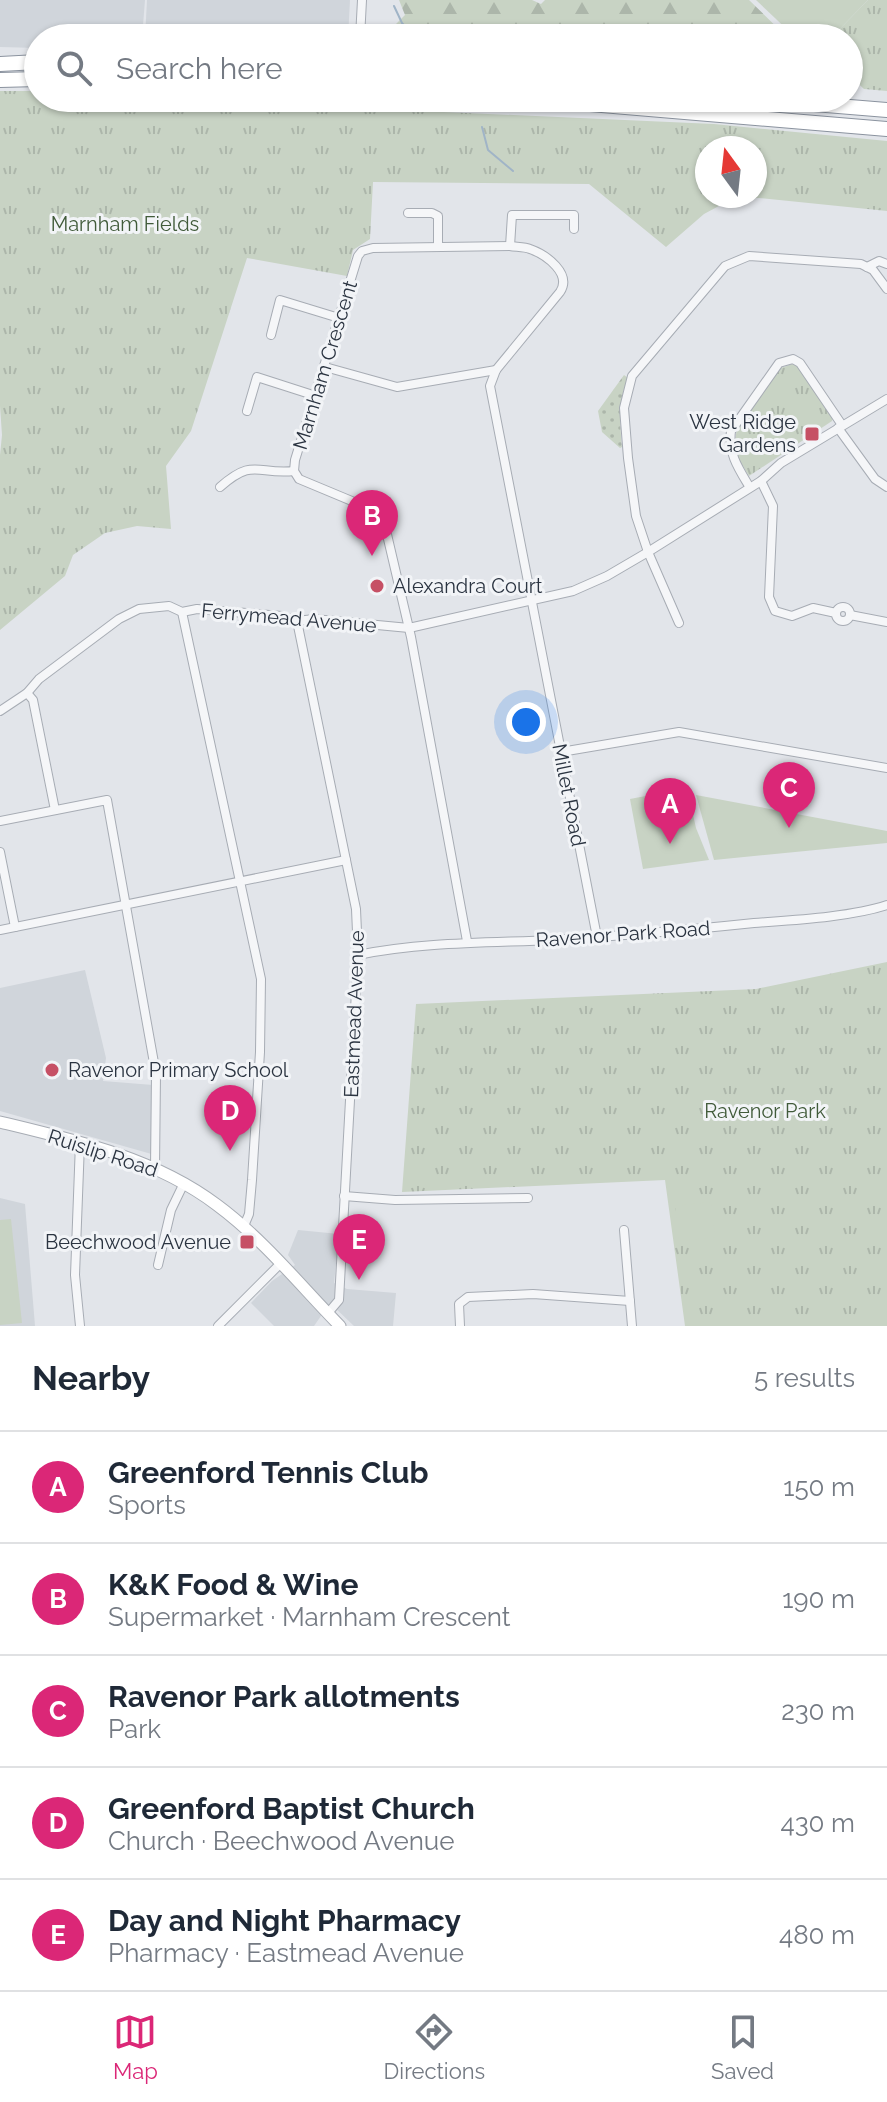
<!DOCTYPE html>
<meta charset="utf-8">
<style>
:root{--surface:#fff;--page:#f2f2f3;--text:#1f2937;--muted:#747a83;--line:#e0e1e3;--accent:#db2777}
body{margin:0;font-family:Raleway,sans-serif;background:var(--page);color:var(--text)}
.compass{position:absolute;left:695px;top:136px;width:72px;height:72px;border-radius:50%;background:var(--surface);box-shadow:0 2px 6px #0004;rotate:345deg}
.you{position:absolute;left:526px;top:722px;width:28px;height:28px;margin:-20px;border:6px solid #fff;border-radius:50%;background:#1a73e8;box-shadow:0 0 0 12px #1a73e833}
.badge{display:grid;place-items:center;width:52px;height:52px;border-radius:50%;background:var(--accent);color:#fff;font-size:26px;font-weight:700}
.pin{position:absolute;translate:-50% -66px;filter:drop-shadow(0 2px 4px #0008)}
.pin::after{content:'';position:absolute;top:42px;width:28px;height:24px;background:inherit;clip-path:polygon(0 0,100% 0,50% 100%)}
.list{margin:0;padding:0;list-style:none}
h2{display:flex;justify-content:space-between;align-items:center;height:104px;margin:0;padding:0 32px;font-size:34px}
h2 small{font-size:26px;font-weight:400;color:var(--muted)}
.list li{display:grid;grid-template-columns:52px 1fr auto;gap:24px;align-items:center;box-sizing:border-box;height:112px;padding:0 32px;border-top:2px solid var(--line)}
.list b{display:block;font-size:30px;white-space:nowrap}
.list p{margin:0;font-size:26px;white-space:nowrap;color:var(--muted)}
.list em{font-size:26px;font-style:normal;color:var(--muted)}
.icon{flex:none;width:44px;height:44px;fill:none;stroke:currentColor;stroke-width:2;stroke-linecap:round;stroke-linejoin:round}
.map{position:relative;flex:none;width:887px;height:1326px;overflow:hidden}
.search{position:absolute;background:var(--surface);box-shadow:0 2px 6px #0004;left:24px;right:24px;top:24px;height:88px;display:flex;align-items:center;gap:20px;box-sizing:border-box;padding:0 28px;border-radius:44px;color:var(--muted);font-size:30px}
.sheet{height:664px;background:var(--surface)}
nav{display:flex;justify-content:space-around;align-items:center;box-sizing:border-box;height:112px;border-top:2px solid var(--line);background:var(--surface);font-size:22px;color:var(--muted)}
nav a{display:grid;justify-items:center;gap:4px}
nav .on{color:var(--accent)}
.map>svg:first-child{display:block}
.built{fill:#d0d5db}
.grass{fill:url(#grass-dots)}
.forest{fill:url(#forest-firs)}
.park{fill:url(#park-tufts);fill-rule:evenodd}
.garden{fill:#c8d3c4}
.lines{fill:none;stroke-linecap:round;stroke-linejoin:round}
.stream{stroke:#a0b4c7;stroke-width:2}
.street-casing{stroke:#a7acb4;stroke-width:10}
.secondary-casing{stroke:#a7acb4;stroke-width:13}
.highway-casing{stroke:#8b939f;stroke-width:16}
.street{stroke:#f5f6f8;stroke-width:8}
.secondary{stroke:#fff;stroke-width:11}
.highway{stroke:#fff;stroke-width:14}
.poi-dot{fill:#c65065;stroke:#f2f4f7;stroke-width:3}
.labels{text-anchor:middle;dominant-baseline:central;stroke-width:6;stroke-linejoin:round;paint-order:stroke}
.park-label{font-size:20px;fill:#415b3a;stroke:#f2f4f7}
.street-label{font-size:20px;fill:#2b3441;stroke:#f2f4f7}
.poi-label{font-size:20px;fill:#2b3441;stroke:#f2f4f7;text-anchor:end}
</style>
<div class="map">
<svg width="887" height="1326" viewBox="0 0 887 1326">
<defs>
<pattern id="grass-dots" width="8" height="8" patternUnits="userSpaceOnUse" patternTransform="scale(2)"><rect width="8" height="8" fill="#c8d3c4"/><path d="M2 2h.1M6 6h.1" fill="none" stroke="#acb6aa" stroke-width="1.8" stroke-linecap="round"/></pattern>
<pattern id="forest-firs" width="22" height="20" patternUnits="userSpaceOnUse" patternTransform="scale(2)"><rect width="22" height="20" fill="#c8d3c4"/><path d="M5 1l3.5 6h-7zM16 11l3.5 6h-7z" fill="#acb6aa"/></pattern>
<pattern id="park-tufts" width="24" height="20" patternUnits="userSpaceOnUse" patternTransform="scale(2)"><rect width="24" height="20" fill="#c8d3c4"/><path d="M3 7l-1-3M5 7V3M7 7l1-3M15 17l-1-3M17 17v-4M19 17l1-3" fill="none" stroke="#acb6aa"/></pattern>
</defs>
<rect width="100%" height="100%" fill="#e2e5ea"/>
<g class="built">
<polygon points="0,0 145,0 142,38 38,38 38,48 0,47"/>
<polygon points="147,0 350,0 348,38 145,38"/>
<polygon points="85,970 106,1058 103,1081 153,1085 155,1155 0,1111 0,988"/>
<polygon points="0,1198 25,1204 35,1326 0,1326"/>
<polygon points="298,1230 339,1234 334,1283 347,1289 396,1293 393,1326 354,1326 330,1303 314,1326 274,1326 251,1303 272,1281 295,1265 288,1255"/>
</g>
<path class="grass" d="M624,375l4,3c-10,23 -8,44 -6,69l-2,1 -18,-16 -4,-21z"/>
<polygon class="forest" points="399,0 532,0 541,4 545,0 749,0 788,38 384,36 405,15"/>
<g class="park">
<polygon points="868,0 887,0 887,91 864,89 849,75 849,38 831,38"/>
<path d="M0,91h38v7h280l60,3v8l336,15 173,17v70l-128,-13 -27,1 -28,15 -38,33 -77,-63 -216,-2 -3,57 -17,11 -6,26 -100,-18 -56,173 -25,35 5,63 -34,-3 -32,7 -32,22 -8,21 -65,54v-175l2,-20 -2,-29zM755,148v48h-48v-48z"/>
<polygon points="792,364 800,367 833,417 832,421 749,476 738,458 734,446 738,423 781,368"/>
<polygon points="887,962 887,1326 685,1326 665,1180 402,1192 416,1004 756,989"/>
</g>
<g class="garden">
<polygon points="756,0 868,0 831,38 796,38"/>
<polygon points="687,788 696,828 709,860 643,869 630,799"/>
<polygon points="696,795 887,831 887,843 714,860"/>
<polygon points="711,1202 715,1237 679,1241 675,1206"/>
<polygon points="11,1219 22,1323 0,1325 0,1220"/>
</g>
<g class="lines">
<g class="stream">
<polyline points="394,6 402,23 415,38"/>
<polyline points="482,127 488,150 513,171"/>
</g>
<defs>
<g id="street">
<polyline points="360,38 362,0"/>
<polyline points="408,213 432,213 438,216 438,247"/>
<polyline points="510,246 512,215 574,215 574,229"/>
<polyline points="867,267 879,261 887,264"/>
<polyline points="271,335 280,300 339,318"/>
<polyline points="325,367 397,387 496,370"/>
<polyline points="247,411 257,377 316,396"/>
<polyline points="838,428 875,479 887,487"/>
<polyline points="761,481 773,506 769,597 775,611 792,616 813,608 836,613"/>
<path d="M749,486c-11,-18 -21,-33 -18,-55l48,-68 14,-4 7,4 42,62"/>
<path d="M220,487c34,-30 37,-12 74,-16"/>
<circle cx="843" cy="614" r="7"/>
<polyline points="182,612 261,979 260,1052 252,1180 249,1214 244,1226"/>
<polyline points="850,615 887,622"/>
<polyline points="297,621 356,909 358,955 339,1300 328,1313"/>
<polyline points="679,623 648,552 636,516 628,458 624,408 632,376 725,266 749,256 861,264 873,270 887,289"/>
<polyline points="27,693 33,700 55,810"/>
<polyline points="0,711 27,693 39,679 119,619 139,609 169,606 182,612 197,609 282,616 297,621 314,619 409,628 573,591 607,576 648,552 761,481 781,463 887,399"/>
<polyline points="561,752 679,732 887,768"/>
<polyline points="0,821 107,800 156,1074 155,1168"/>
<polyline points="0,852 15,927"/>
<polyline points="0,930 346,860"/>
<path d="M467,941l-56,-304 -26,-111 -14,-17 -72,-30 -5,-8 1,-11 63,-204 4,-5 11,-3 137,-2c6,1 15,1 20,3 17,6 42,25 30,43l-64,78 -6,16 107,551"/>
<path d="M358,955c65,-13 129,-12 195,-15 67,-4 134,-10 201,-17 39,-3 97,-6 133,-18"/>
<polyline points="80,1143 75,1275 80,1326"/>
<polyline points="344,1196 395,1200 528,1198"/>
<polyline points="624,1230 632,1326"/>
<polyline points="158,1265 171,1210 184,1183"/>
<polyline points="218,1326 280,1264"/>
<polyline points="460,1326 459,1304 468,1297 533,1294 630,1301"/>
</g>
<path id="secondary" d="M0,1122c75,18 155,36 217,83 46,34 83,80 123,121"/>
<g id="highway">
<polyline points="0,64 38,62"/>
<polyline points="0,80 38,79"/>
<polyline points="519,98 887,129"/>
<polyline points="740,98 887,110"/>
</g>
</defs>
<use href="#street" class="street-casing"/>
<use href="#secondary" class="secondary-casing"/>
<use href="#highway" class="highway-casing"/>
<use href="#street" class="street"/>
<use href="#secondary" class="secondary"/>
<use href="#highway" class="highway"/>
</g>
<g class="poi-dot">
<rect x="804" y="426" width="16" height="16" rx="4"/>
<circle cx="377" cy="586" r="8"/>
<circle cx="52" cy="1070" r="8"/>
<rect x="239" y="1234" width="16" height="16" rx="4"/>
</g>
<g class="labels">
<g class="park-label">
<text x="125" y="224">Marnham Fields</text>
<text x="765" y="1111">Ravenor Park</text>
</g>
<g class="street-label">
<text transform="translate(325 365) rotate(-73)">Marnham Crescent</text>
<text transform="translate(289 618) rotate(5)">Ferrymead Avenue</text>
<text transform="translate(569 795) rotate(79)">Millet Road</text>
<text transform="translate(623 934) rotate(-4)">Ravenor Park Road</text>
<text transform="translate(354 1014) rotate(-88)">Eastmead Avenue</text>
<text transform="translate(103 1153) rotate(18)">Ruislip Road</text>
</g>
<g class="poi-label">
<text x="796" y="422">West Ridge<tspan x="796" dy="23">Gardens</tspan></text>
<text x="393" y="586" text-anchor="start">Alexandra Court</text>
<text x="68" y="1070" text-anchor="start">Ravenor Primary School</text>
<text x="231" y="1242">Beechwood Avenue</text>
</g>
</g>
</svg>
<svg class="compass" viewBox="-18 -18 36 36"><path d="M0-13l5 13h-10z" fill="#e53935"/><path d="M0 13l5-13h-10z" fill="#747a83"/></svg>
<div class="you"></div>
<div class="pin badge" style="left:670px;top:844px">A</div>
<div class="pin badge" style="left:372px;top:556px">B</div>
<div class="pin badge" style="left:789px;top:828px">C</div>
<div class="pin badge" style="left:230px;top:1151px">D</div>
<div class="pin badge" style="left:359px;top:1280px">E</div>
<div class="search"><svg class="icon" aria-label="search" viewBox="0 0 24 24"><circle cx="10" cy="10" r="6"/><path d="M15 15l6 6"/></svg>Search here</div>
</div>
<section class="sheet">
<h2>Nearby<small>5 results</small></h2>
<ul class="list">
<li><span class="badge">A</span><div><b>Greenford Tennis Club</b><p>Sports</p></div><em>150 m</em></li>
<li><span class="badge">B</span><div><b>K&amp;K Food &amp; Wine</b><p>Supermarket · Marnham Crescent</p></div><em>190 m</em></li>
<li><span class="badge">C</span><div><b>Ravenor Park allotments</b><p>Park</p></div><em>230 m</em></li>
<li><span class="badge">D</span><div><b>Greenford Baptist Church</b><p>Church · Beechwood Avenue</p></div><em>430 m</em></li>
<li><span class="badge">E</span><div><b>Day and Night Pharmacy</b><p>Pharmacy · Eastmead Avenue</p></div><em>480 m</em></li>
</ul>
</section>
<nav>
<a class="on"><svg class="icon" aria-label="map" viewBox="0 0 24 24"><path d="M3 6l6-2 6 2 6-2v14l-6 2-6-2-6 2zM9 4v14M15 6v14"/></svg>Map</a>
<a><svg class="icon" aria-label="directions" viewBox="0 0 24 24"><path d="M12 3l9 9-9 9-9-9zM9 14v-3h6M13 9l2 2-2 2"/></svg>Directions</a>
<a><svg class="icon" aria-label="saved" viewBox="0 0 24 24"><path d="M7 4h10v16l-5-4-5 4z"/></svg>Saved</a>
</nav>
